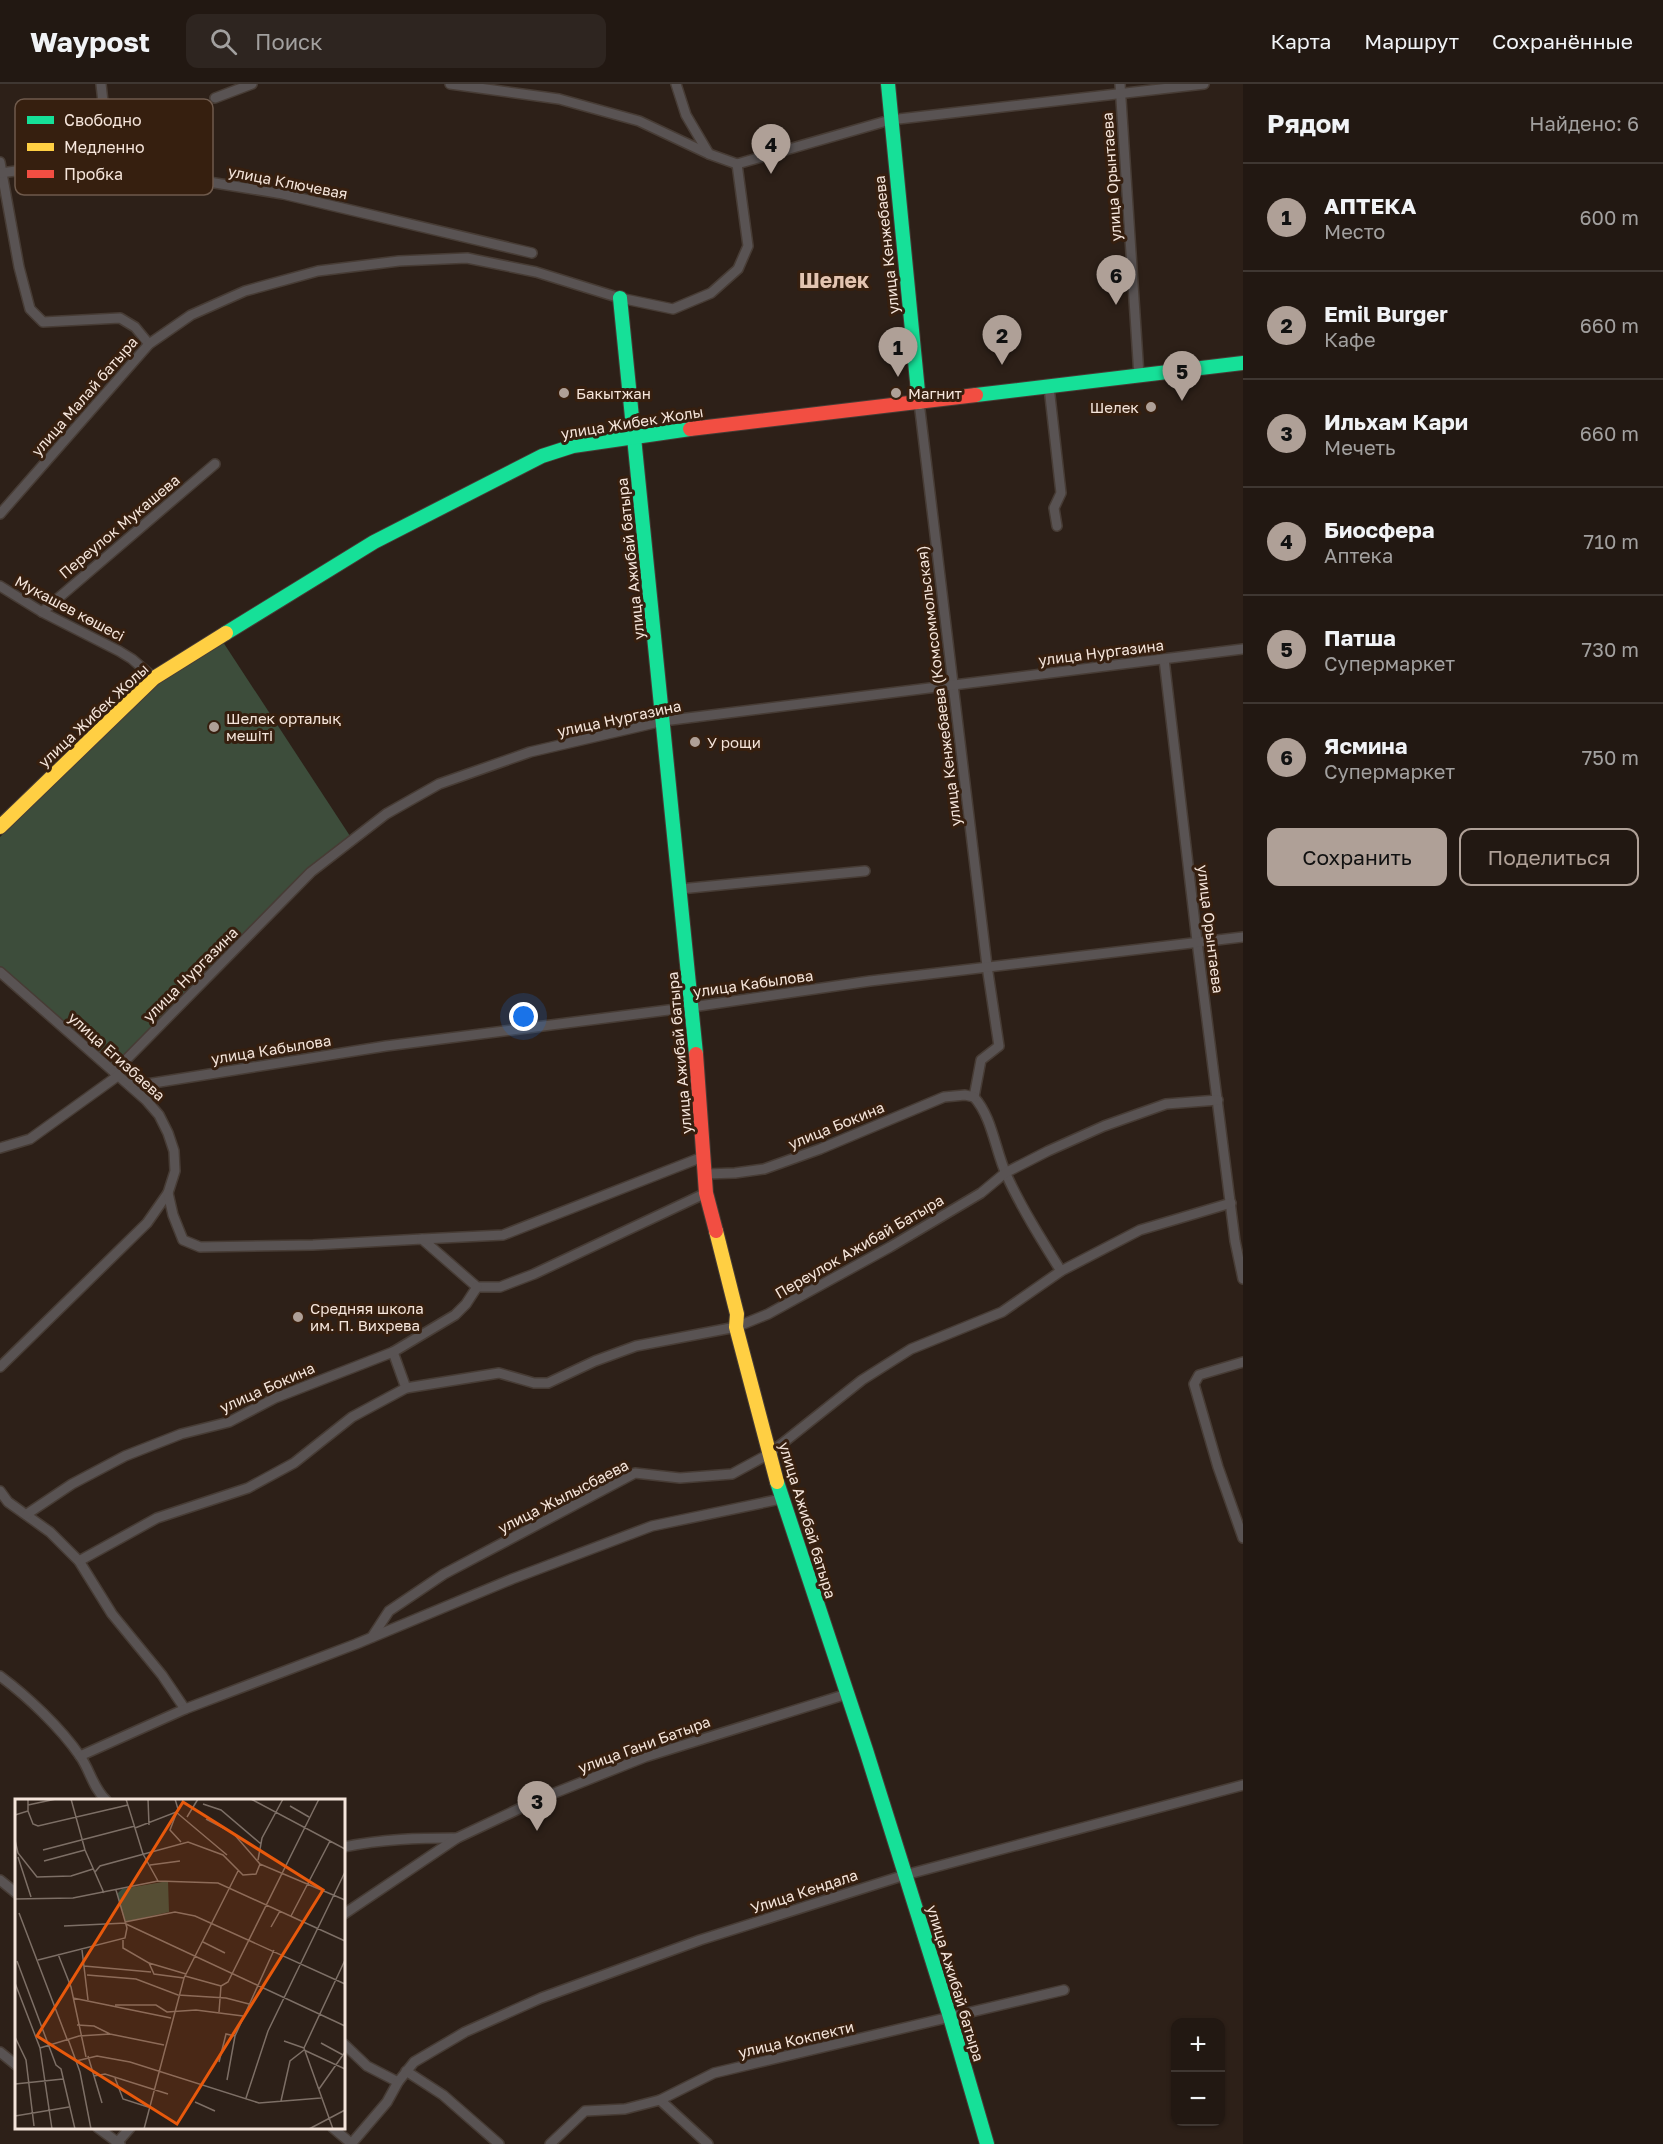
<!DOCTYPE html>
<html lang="ru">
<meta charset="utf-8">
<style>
:root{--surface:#221812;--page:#2e2520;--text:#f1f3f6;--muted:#a2a09f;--line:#3f3732;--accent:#afa097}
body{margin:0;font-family:"Golos Text",sans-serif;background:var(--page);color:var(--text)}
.controls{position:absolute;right:18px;bottom:18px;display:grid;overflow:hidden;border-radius:12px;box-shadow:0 2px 4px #0004}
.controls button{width:54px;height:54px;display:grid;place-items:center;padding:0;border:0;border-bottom:2px solid var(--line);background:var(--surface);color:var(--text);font:30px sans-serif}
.you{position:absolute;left:524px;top:933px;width:21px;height:21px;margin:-15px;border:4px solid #fff;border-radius:50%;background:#1a73e8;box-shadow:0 0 0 9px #1a73e833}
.badge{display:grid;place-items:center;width:39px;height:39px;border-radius:50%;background:var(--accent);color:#111;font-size:20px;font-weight:700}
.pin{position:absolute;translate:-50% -50px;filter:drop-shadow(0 2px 3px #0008)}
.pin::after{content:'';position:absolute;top:32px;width:21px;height:18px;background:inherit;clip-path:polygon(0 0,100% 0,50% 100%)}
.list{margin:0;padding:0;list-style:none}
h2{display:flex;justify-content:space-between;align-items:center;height:78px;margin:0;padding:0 24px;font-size:26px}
h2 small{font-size:20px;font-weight:400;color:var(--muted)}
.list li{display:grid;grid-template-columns:39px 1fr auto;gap:18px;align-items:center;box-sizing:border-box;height:108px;padding:0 24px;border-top:2px solid var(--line)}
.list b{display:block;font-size:22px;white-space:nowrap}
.list p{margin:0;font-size:20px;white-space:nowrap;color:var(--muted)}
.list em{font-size:20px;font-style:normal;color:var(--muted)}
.actions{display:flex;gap:12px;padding:18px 24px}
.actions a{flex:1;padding:14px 0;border:2px solid var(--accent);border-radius:12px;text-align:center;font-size:21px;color:var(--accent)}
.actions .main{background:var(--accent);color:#111}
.icon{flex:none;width:33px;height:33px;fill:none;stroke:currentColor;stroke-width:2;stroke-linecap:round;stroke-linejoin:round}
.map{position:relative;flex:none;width:1243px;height:2060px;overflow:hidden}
header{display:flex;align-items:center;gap:36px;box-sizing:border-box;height:84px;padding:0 30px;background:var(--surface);border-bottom:2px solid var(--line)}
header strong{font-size:28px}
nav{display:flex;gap:33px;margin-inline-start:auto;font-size:21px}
.search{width:420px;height:54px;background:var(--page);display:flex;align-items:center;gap:15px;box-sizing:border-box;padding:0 21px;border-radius:12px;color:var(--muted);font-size:22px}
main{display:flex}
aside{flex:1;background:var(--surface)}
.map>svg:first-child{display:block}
.forest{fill:#3d4d3b}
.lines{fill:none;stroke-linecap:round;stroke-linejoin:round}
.street-casing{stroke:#473c35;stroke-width:12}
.fast-casing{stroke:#473c35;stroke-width:16}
.slow-casing{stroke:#473c35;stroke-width:16}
.jam-casing{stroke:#473c35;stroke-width:16}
.street{stroke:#595353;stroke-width:9}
.fast{stroke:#16e098;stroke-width:14}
.slow{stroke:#ffcf43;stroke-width:14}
.jam{stroke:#f24e42;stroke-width:14}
.poi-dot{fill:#afa097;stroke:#361f0f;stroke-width:2}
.labels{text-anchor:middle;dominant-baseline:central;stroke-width:6;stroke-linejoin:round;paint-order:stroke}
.street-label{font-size:15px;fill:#f5e5db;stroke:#361f0f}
.poi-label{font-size:15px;fill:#f5e5db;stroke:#361f0f;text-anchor:start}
.district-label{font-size:21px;font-weight:bold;fill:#e3c4b1;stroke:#361f0f}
.inset-road{fill:none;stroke:#7d6f66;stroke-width:1.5}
.view{fill:#e8590c;fill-opacity:0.15;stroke:#e8590c;stroke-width:3}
.inset-edge{fill:none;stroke:#f5e5db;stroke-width:3}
.key{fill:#361f0f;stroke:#6f5a4c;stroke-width:1.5}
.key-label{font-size:16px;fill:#f5e5db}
</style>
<header>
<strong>Waypost</strong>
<div class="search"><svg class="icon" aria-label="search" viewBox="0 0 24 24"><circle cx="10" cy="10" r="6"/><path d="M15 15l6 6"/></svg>Поиск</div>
<nav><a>Карта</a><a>Маршрут</a><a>Сохранённые</a></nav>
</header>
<main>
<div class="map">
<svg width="1243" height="2060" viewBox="0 0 1243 2060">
<rect width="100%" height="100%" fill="#2d2018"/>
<polygon class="forest" points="223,558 350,752 113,986 0,885 0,753 158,598"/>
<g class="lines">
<defs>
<g id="street">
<polyline points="450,0 559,15 639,37 709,70 737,80"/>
<polyline points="676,0 686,31 709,70"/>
<polyline points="1120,0 1139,292"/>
<polyline points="215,14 252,0"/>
<polyline points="0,78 19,183 30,225 43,238 120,234 135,243 149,260"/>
<polyline points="85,78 88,32 103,18 101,0"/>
<polyline points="0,89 85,78 283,110 532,169"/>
<polyline points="1049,303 1061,409 1054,424 1057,442"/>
<polyline points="919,318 987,882 999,962 981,976 974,1013"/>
<polyline points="0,430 149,260 191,231 245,207 318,187 399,177 467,174 536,188 620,214 673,225 711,209 738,185 748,162 737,80 890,36 1204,0"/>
<polyline points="0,502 42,528 119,567 132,575 154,594"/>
<polyline points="42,528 215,380"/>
<polyline points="1164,575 1197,857 1235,1157 1243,1195"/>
<polyline points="680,805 865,787"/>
<polyline points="0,888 146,1016 159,1031 168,1049 174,1067 175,1087 168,1109 147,1139 0,1283"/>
<polyline points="114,988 311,788 386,730 439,700 530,668 663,637 1243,565"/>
<polyline points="125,997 147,1000 386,962 692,923 870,897 1243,853"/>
<path d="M974,1013c18,20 21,52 32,77 15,33 35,65 55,97"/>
<polyline points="0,1064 30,1055 119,991"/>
<polyline points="706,1090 735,1089 764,1085 820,1065 944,1013 965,1011 974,1013"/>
<polyline points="168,1109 173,1131 183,1156 200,1163 313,1161 422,1155 477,1203 500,1203 534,1190 706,1109"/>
<polyline points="422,1155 503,1151 705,1072"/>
<polyline points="393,1268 406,1304"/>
<polyline points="1243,1278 1199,1291 1194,1300 1218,1383 1243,1454"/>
<polyline points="0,1407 8,1418 50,1448 79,1477 112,1530 162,1591 185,1625"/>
<polyline points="27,1430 72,1400 125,1372 181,1350 229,1338 275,1314 393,1268 455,1231 466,1220 477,1203"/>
<polyline points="79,1477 157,1434 248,1404 294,1379 352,1333 406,1304 499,1289 534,1299 548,1299 595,1277 636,1262 736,1243 768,1230 890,1163 981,1109 1005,1089 1048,1067 1104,1042 1166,1020 1218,1016"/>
<polyline points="372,1553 389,1527 444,1490 635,1389 680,1394 732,1390 769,1370 862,1296 911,1265 1002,1228 1061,1187 1140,1146 1231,1119"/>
<path d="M0,1592c27,20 61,52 80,80 10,14 13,32 26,44"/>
<polyline points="80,1672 185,1625 356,1560 512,1495 652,1442 781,1415"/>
<path d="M344,1763c38,-8 74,-9 113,-9"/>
<polyline points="0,1796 16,1809"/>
<polyline points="344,1830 457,1754 542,1714 645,1673 847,1610"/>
<polyline points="344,1960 367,1982 398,1998"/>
<polyline points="0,1968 16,1981"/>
<polyline points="406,1987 443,2011 499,2060"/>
<polyline points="660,2016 708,2060"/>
<polyline points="98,2044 120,2060"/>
<polyline points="333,2044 352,2060"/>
<polyline points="352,2059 387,2018 398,1998 414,1978 465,1948 541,1914 700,1856 905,1791 1243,1701"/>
<polyline points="116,2060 130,2044"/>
<polyline points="550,2060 585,2027 625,2025 660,2016 714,1989 1064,1906"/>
</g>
<g id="fast">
<polyline points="888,0 919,318"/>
<polyline points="620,214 696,970"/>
<polyline points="976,311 1243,279"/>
<polyline points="226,549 374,458 542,372 573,362 690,345"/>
<polyline points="777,1398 866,1666 950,1933 987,2060"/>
</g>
<g id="slow">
<polyline points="0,743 154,594 226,549"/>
<polyline points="716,1147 737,1230 736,1243 777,1398"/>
</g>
<g id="jam">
<polyline points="690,345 976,311"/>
<polyline points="696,970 706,1109 716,1147"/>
</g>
</defs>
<use href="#street" class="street-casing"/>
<use href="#fast" class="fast-casing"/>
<use href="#slow" class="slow-casing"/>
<use href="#jam" class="jam-casing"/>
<use href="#street" class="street"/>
<use href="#fast" class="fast"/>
<use href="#slow" class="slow"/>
<use href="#jam" class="jam"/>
</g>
<g class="poi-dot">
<circle cx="564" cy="309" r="6"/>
<circle cx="896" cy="309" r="6"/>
<circle cx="1151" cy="323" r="6"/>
<circle cx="214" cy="643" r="6"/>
<circle cx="695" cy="658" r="6"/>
<circle cx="298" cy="1233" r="6"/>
</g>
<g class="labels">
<g class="street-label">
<text transform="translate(1111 93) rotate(-94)">улица Орынтаева</text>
<text transform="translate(288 98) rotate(11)">улица Ключевая</text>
<text transform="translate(886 161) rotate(-96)">улица Кенжебаева</text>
<text transform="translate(84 312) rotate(-49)">улица Малай батыра</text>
<text transform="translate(632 338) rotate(-9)">улица Жибек Жолы</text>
<text transform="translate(119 442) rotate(-40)">Переулок Мукашева</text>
<text transform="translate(630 475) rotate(-96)">улица Ажибай батыра</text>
<text transform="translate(70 524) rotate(28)">Мукашев көшесі</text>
<text transform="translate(1101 568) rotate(-7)">улица Нургазина</text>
<text transform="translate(938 602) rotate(-97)">улица Кенжебаева (Комсоммольская)</text>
<text transform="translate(93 631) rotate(-43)">улица Жибек Жолы</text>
<text transform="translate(619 634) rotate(-12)">улица Нургазина</text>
<text transform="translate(1211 845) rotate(83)">улица Орынтаева</text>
<text transform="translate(190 890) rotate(-45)">улица Нургазина</text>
<text transform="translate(753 899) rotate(-8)">улица Кабылова</text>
<text transform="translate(271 965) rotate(-9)">улица Кабылова</text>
<text transform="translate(679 969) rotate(-95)">улица Ажибай батыра</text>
<text transform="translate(117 972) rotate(42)">улица Егизбаева</text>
<text transform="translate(836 1041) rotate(-22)">улица Бокина</text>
<text transform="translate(859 1162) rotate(-30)">Переулок Ажибай Батыра</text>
<text transform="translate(267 1303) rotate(-24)">улица Бокина</text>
<text transform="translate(563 1412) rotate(-27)">улица Жылысбаева</text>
<text transform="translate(808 1436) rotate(73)">улица Ажибай батыра</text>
<text transform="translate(644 1660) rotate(-20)">улица Гани Батыра</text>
<text transform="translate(804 1807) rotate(-18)">Улица Кендала</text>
<text transform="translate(956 1899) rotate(73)">улица Ажибай батыра</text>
<text transform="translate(796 1955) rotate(-13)">улица Кокпекти</text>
</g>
<g class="poi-label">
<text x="576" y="309">Бакытжан</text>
<text x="908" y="309">Магнит</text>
<text x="1139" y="323" text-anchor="end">Шелек</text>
<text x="226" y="634">Шелек орталық<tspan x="226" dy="17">мешіті</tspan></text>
<text x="707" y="658">У рощи</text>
<text x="310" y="1224">Средняя школа<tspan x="310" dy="17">им. П. Вихрева</tspan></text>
</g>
<g class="district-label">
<text x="834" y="196">Шелек</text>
</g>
</g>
<g transform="translate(15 1715)">
<rect width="330" height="330" fill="#2d2018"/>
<path d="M153,82l1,31 -44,10 -8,-28 5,-5z" fill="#3d4d3b"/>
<path class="inset-road" d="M56,0l14,51 19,43M111,0l17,55M133,0l1,26M160,0l3,10 -8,21 11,12M236,0l94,50M188,5l18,6 40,34M13,6l28,-6M275,7l19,11M13,12l5,13 5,2 90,-21M0,16l13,-4v-12M172,18l11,-18M191,20l27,14 27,31M120,29l41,-16 51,43M0,41l3,13 19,24 34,-1 22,-7M28,51l92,-24M128,55l15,27M3,58l13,40M243,61l4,-22 21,-39M29,62l41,-11M135,66l30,-4M80,73l5,-6 88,-24 35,13 20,20 13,-1 4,-10 85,36M0,100l58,-1 85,-17 60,2 127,58M4,114l48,126M276,117l39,-75M110,123l50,-10 20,4 150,68M111,125l219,102M49,127l62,-3M256,128l9,-16M108,141v8l26,15 5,11 30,4M188,143l22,11M67,151l6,50M43,155l13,33 15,70M23,161l87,-22 2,-10 -11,-38M2,162l39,104 5,4 14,60M134,164l37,11M69,167l67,6M72,176l49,4 42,16 48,3 23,6M170,177l36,10M0,184l25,65 12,81M58,199l98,20M100,206h41l11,7 29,-2 47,6M204,213l2,-26 7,-4 91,-183M62,226l17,1 16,8M0,238l11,23 8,66M53,240l12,33 11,57M269,242l20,7M306,244l22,12M25,249l39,-12 31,-2 54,11M289,251l41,19M73,257l14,47M61,262l21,-5 33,6 129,41 62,-5M204,263l7,-28 9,2M79,277l11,-2 63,20M100,279l8,21 25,8M212,281l8,-44 39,-86M0,285l48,-5M304,290l26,-37M231,299l22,-67 77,-159M266,302l9,-40 14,-11M180,303l20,9M0,317l54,-9M129,330l40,-151 54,-107M294,330l36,-19M318,330l-29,-81 41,-88"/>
<path class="view" d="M168,3l140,88 -146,234 -140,-88z"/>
<rect width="330" height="330" class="inset-edge"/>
</g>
<rect x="15" y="15" width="198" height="96" rx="9" class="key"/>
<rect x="27" y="32" width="27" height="8" fill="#16e098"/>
<rect x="27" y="59" width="27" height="8" fill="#ffcf43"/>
<rect x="27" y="86" width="27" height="8" fill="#f24e42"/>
<g class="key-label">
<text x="64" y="42">Свободно</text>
<text x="64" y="69">Медленно</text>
<text x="64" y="96">Пробка</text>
</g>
</svg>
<div class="controls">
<button>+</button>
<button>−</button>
</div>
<div class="you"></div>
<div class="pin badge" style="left:898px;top:293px">1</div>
<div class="pin badge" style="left:1002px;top:281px">2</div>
<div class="pin badge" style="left:537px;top:1747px">3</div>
<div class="pin badge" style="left:771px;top:90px">4</div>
<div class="pin badge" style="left:1182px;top:317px">5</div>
<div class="pin badge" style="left:1116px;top:221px">6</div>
</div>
<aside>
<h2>Рядом<small>Найдено: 6</small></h2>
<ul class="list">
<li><span class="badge">1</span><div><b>АПТЕКА</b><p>Место</p></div><em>600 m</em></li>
<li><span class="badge">2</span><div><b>Emil Burger</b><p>Кафе</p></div><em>660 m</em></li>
<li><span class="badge">3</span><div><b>Ильхам Кари</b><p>Мечеть</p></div><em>660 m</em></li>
<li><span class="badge">4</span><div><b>Биосфера</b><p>Аптека</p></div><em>710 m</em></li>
<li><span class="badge">5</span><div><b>Патша</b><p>Супермаркет</p></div><em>730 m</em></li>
<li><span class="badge">6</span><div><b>Ясмина</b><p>Супермаркет</p></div><em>750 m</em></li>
</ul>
<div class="actions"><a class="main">Сохранить</a><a>Поделиться</a></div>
</aside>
</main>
